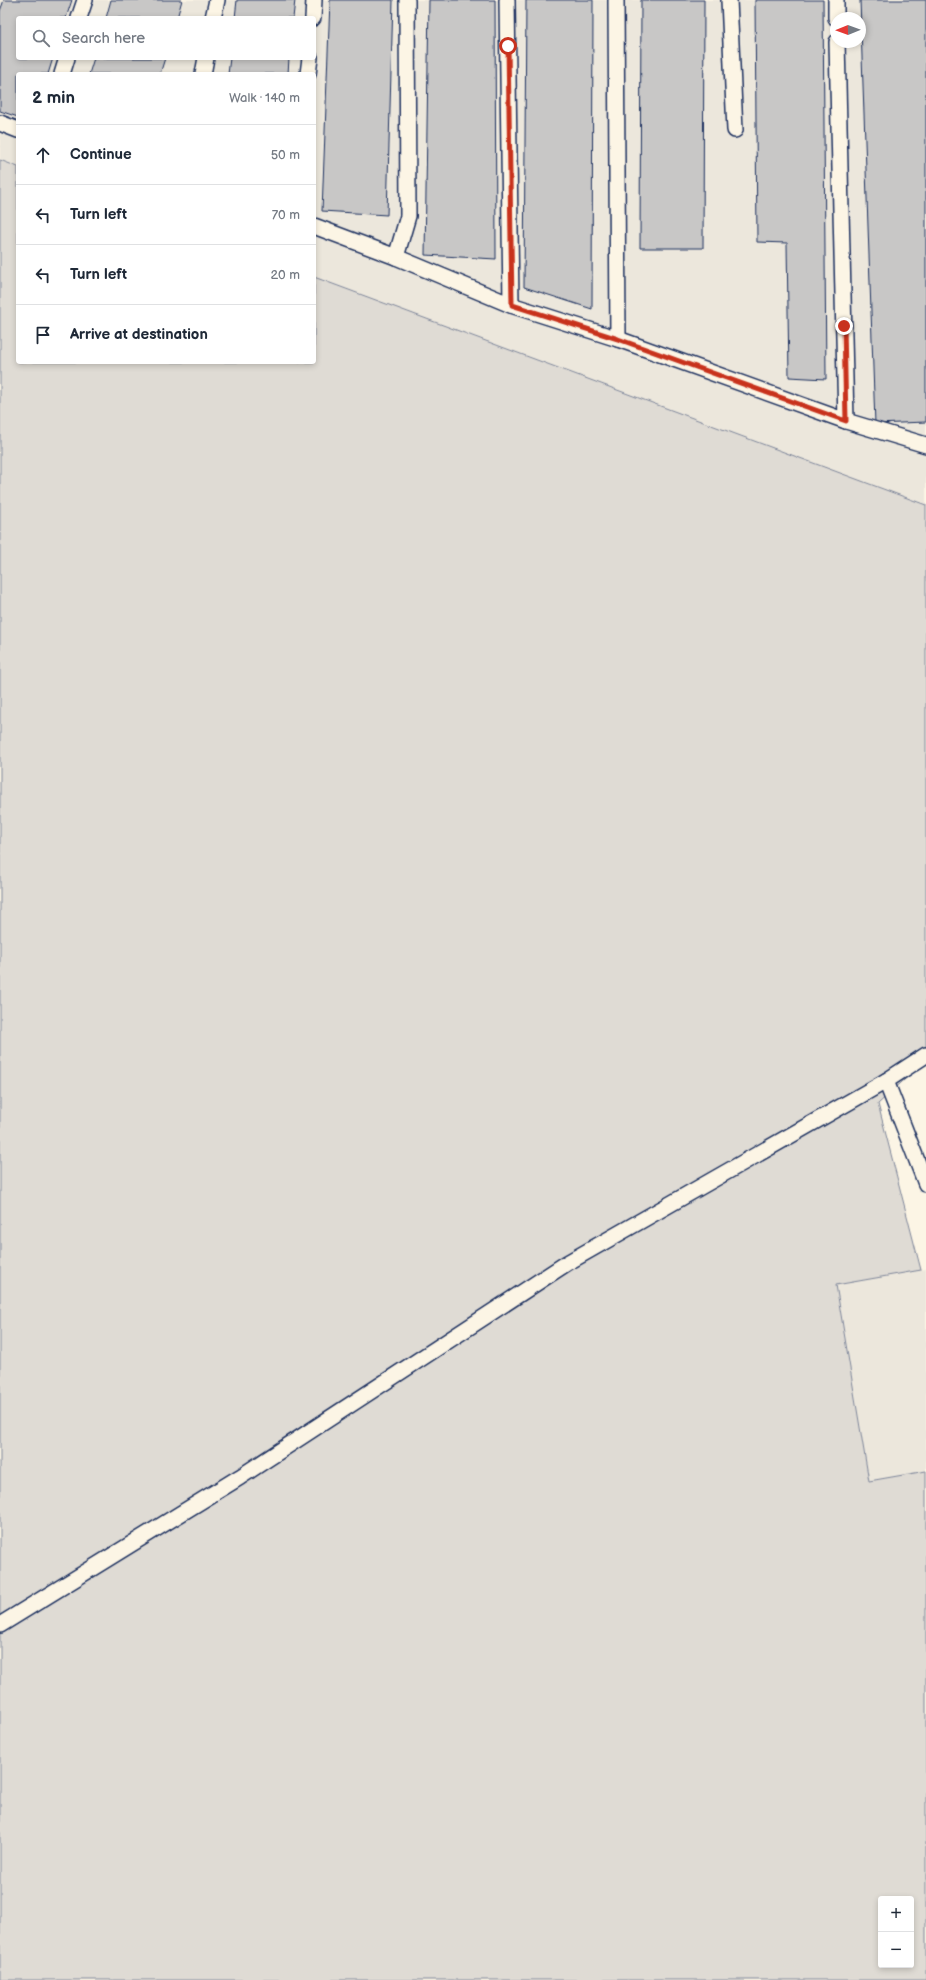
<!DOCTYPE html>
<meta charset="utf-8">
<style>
:root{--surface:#fff;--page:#f6f6f7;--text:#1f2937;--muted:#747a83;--line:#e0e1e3}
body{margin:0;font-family:"Balsamiq Sans",sans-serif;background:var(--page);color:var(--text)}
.controls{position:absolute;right:12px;bottom:12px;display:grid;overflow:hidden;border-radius:4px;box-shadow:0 2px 6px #0003}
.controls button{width:36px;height:36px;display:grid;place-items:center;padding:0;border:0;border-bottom:1px solid var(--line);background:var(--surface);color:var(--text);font:20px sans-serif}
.compass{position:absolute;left:830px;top:12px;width:36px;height:36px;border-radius:50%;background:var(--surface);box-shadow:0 2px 6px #0003;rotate:269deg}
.stop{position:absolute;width:12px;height:12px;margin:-9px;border:3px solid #c8321e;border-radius:50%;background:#fff}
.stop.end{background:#c8321e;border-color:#fff;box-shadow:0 1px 4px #0008}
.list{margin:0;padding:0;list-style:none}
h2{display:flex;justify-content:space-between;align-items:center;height:52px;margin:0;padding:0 16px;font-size:17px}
h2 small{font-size:13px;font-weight:400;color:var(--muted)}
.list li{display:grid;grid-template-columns:26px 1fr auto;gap:12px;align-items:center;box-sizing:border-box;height:60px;padding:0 16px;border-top:1px solid var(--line)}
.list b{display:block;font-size:15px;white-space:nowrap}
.list em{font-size:13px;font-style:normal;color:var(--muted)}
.icon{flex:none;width:22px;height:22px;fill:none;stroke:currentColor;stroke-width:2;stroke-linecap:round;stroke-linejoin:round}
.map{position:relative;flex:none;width:926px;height:1980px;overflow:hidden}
.search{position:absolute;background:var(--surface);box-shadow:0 2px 6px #0003;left:16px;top:16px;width:300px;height:44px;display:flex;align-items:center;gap:10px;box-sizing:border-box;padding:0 14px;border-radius:4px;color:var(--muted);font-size:15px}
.panel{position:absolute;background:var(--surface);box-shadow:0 2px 6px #0003;left:16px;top:72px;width:300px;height:292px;border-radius:4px}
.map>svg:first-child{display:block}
.built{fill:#ece7dc;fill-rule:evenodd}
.green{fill:#dfdbd4;stroke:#7d8599;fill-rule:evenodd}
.building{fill:#c8c7c6;stroke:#1b2f5e}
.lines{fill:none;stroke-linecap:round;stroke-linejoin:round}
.lane-casing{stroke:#1b2f5e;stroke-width:18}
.lane{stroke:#fcf5e5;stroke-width:15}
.route{stroke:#c8321e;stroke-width:5}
</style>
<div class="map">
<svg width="926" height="1980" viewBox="0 0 926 1980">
<rect width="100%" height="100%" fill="#fcf5e5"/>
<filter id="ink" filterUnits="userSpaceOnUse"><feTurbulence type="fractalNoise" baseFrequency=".025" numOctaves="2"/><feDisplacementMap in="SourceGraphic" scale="8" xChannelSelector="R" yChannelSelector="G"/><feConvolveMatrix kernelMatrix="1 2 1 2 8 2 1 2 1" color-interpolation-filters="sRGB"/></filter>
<g filter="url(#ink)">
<g class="built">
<path d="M0,0h926v505l-612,-228v-203h-296v93l-18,-7zM18,18h296v40h-296zM836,18h24v24h-24z"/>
<polygon points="926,1269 926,1471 869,1481 836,1285"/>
</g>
<path class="green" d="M0,160l18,7v195h296v-85l612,228v555l-48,44 43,166 -85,15 33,196 57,-10v509h-926zM881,1899h30v66h-30z"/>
<g class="building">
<polygon points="4,0 72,0 66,18 18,18 18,58 53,58 48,74 18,74 18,117 0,111 0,11"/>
<polygon points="111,0 182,0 177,18 106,18"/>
<polygon points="237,0 295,0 293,18 235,18"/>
<polygon points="330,0 393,0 387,215 322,211"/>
<polygon points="429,0 495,0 496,259 425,255"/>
<polygon points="526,0 593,0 592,309 524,287"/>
<polygon points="641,0 704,0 703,248 640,248"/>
<polygon points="755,0 823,0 826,379 789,377 787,243 757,242"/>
<polygon points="860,0 926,0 926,422 875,424"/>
<polygon points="94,58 165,58 160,74 89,74"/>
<polygon points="230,58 289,58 288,74 228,74"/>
</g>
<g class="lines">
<defs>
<g id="lane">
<polyline points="729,0 735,130"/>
<polyline points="836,0 836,18"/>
<polyline points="79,18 85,0"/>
<polyline points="213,18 217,0"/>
<polyline points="313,18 314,0"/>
<polyline points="62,74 67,58"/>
<polyline points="203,74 206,58"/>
<polyline points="308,74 310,58"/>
<polyline points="0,123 18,130"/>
<polyline points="314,226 396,257 408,216 407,0"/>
<polyline points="396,257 511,305 507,0"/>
<polyline points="511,305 618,339 616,0"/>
<polyline points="618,339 846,421 837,42"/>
<polyline points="846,421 926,445"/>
<polyline points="886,1081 926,1184"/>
<polyline points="0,1625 240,1477 567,1263 886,1081 926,1055"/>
</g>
</defs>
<use href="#lane" class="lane-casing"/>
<use href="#lane" class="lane"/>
</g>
</g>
<g class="lines" filter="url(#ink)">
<polyline class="route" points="508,46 512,305 618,339 846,421 844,326"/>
</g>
</svg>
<div class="controls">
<button>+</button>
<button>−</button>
</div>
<svg class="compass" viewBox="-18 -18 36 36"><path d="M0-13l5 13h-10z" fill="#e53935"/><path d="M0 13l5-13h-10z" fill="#747a83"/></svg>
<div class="stop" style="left:508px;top:46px"></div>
<div class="stop end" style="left:844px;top:326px"></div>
<div class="search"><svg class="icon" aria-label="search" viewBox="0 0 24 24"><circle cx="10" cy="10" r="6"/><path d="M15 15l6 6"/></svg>Search here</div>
<section class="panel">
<h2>2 min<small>Walk · 140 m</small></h2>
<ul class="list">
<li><svg class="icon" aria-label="ahead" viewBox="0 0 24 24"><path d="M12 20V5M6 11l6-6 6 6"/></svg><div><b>Continue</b></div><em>50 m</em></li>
<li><svg class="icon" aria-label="left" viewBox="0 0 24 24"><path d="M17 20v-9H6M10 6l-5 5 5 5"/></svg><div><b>Turn left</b></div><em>70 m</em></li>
<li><svg class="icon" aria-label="left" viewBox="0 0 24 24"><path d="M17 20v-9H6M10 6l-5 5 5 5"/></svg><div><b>Turn left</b></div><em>20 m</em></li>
<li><svg class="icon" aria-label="arrive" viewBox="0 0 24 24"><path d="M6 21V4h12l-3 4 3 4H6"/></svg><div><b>Arrive at destination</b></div></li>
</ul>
</section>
</div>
